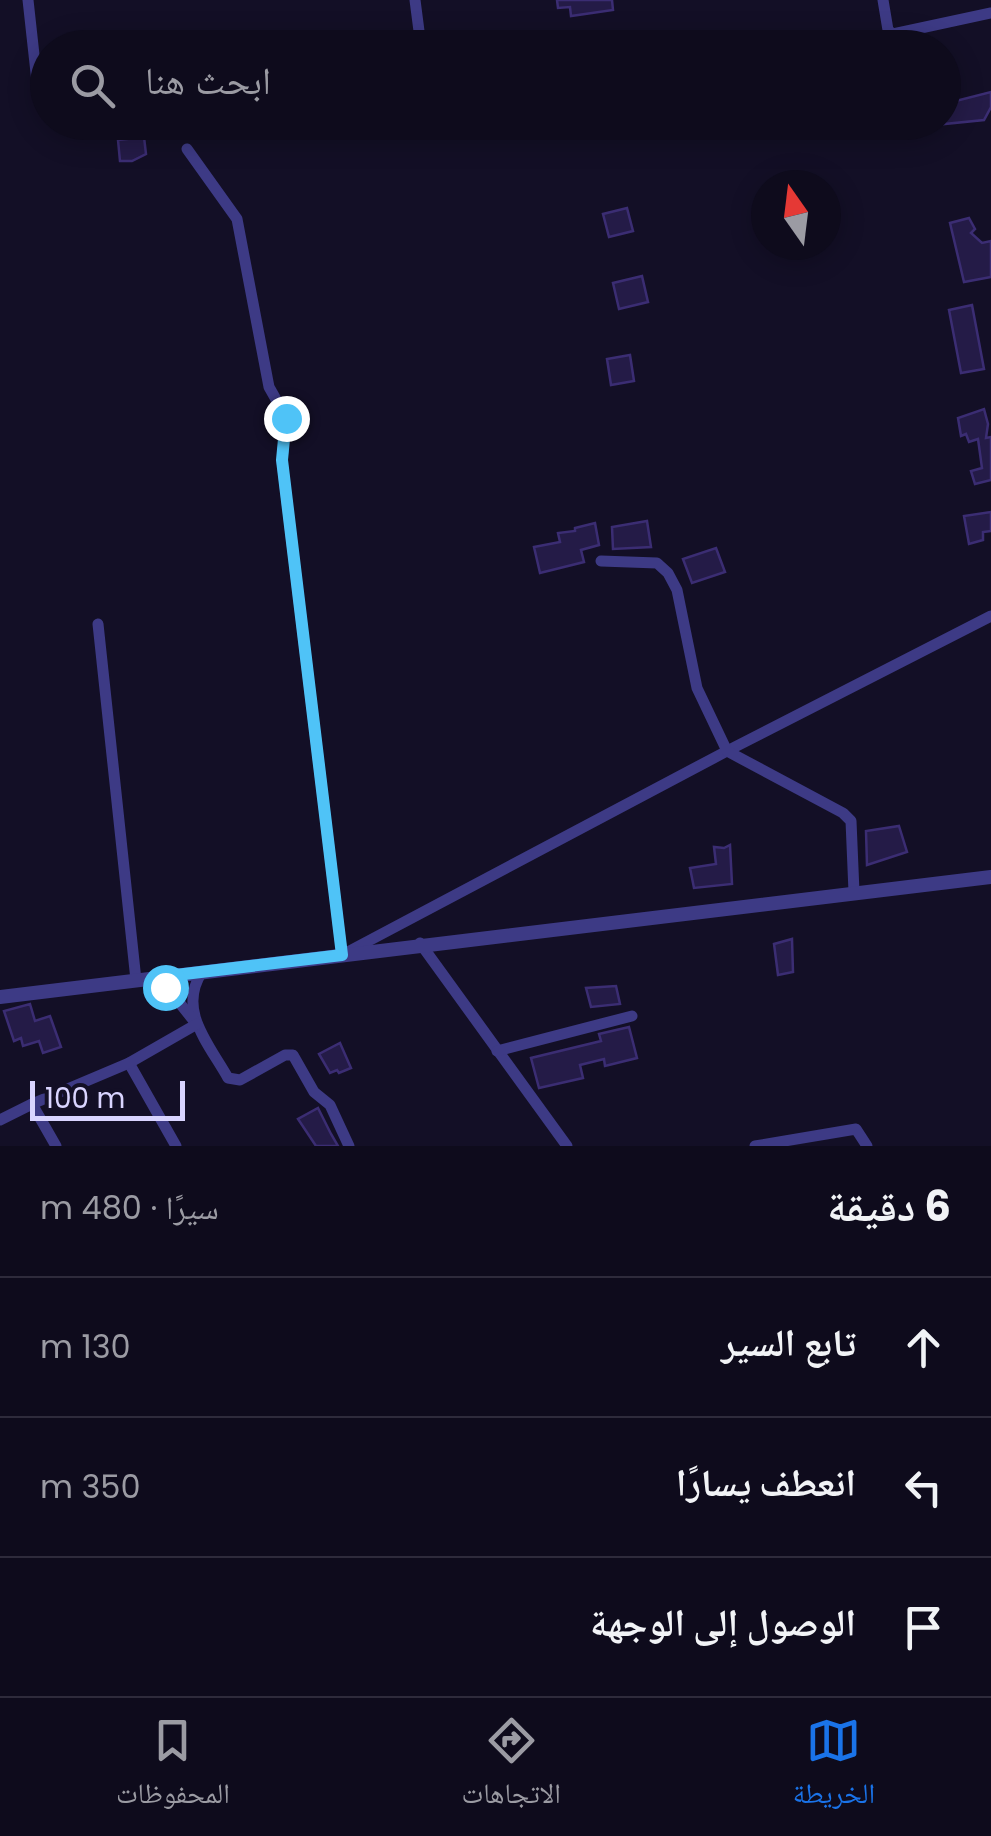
<!DOCTYPE html>
<html lang="ar">
<meta charset="utf-8">
<style>
:root{--surface:#0e0b1c;--page:#171425;--text:#f1f3f6;--muted:#9b9ba3;--line:#2e2b3b;--accent:#1a73e8}
body{margin:0;font-family:Poppins,"Noto Naskh Arabic",sans-serif;background:var(--page);color:var(--text);direction:rtl}
.compass{position:absolute;left:751px;top:170px;width:90px;height:90px;border-radius:50%;background:var(--surface);box-shadow:0 5px 25px #0003;rotate:346deg}
.scale{position:absolute;left:30px;bottom:25px;width:155px;box-sizing:border-box;padding-left:10px;border:5px solid #d9d4ff;border-top:0;font-size:28px;line-height:35px;white-space:nowrap;color:#d9d4ff;-webkit-text-stroke:8px #130f26;paint-order:stroke}
.stop{position:absolute;width:30px;height:30px;margin:-22px;border:8px solid #4fc3f7;border-radius:50%;background:#fff}
.stop.end{background:#4fc3f7;border-color:#fff;box-shadow:0 2px 10px #0008}
.list{margin:0;padding:0;list-style:none}
h2{display:flex;justify-content:space-between;align-items:center;height:130px;margin:0;padding:0 40px;font-size:42px}
h2 small{font-size:32px;font-weight:400;color:var(--muted)}
.list li{display:grid;grid-template-columns:65px 1fr auto;gap:30px;align-items:center;box-sizing:border-box;height:140px;padding:0 40px;border-top:2px solid var(--line)}
.list b{display:block;font-size:38px;white-space:nowrap}
.list em{font-size:32px;font-style:normal;color:var(--muted)}
.icon{flex:none;width:55px;height:55px;fill:none;stroke:currentColor;stroke-width:2;stroke-linecap:round;stroke-linejoin:round}
.map{position:relative;flex:none;width:991px;height:1146px;overflow:hidden;direction:ltr}
.search{position:absolute;background:var(--surface);box-shadow:0 5px 25px #0003;left:30px;right:30px;top:30px;height:110px;display:flex;align-items:center;gap:25px;box-sizing:border-box;padding:0 35px;border-radius:55px;color:var(--muted);font-size:38px}
.sheet{height:550px;background:var(--surface)}
nav{display:flex;justify-content:space-around;align-items:center;box-sizing:border-box;height:140px;border-top:2px solid var(--line);background:var(--surface);font-size:28px;color:var(--muted)}
nav a{display:grid;justify-items:center;gap:5px}
nav .on{color:var(--accent)}
.map>svg:first-child{display:block}
.building{fill:#241b47;stroke:#3b2d73;stroke-width:2.5}
.lines{fill:none;stroke-linecap:round;stroke-linejoin:round}
.minor{stroke:#3d3a85;stroke-width:11}
.tertiary{stroke:#3d3a85;stroke-width:14}
.route{stroke:#4fc3f7;stroke-width:12}
</style>
<div class="map">
<svg width="991" height="1146" viewBox="0 0 991 1146">
<rect width="100%" height="100%" fill="#130f26"/>
<g class="building">
<polygon points="557,0 612,0 613,10 571,16 570,7 558,8"/>
<polygon points="991,92 991,107 984,120 944,124 944,104"/>
<polygon points="144,137 146,154 132,161 120,161 118,140"/>
<polygon points="627,208 633,231 609,237 603,214"/>
<polygon points="969,218 975,229 971,233 982,243 991,241 991,277 964,282 950,223"/>
<polygon points="642,276 648,302 619,309 613,283"/>
<polygon points="972,305 984,369 961,373 949,310"/>
<polygon points="630,355 634,381 611,385 607,359"/>
<polygon points="984,409 988,424 986,438 991,437 991,480 975,484 971,471 982,468 978,439 969,442 966,434 961,436 958,418"/>
<polygon points="991,512 991,531 983,532 983,540 969,544 964,516"/>
<polygon points="647,521 651,547 613,549 612,527"/>
<polygon points="595,523 599,545 581,550 584,562 540,573 534,547 560,542 558,533 575,531 575,528"/>
<polygon points="716,548 725,572 692,583 683,559"/>
<polygon points="899,826 907,852 867,865 866,831"/>
<polygon points="730,845 732,884 694,888 690,868 716,864 714,847 724,848"/>
<polygon points="792,939 793,972 778,975 774,944"/>
<polygon points="616,986 620,1004 591,1007 586,988"/>
<polygon points="30,1004 35,1021 50,1016 61,1047 43,1053 39,1041 23,1046 21,1038 14,1041 4,1011"/>
<polygon points="629,1027 637,1058 605,1066 604,1059 580,1065 583,1078 539,1088 531,1058 601,1041 599,1034"/>
<polygon points="340,1043 351,1068 339,1073 337,1070 330,1073 319,1054"/>
<polygon points="318,1108 331,1134 338,1146 316,1146 298,1119"/>
</g>
<g class="lines">
<g class="minor">
<polyline points="28,0 38,91 40,100 48,106"/>
<polyline points="883,0 888,30 893,34 991,13"/>
<polyline points="397,48 416,40 419,31 415,0"/>
<polyline points="187,149 237,219 269,387 286,417 282,461 342,955 727,751 991,616"/>
<polyline points="601,561 657,563 668,573 677,590 697,688 727,751 843,813 851,821 854,892"/>
<polyline points="98,624 136,980"/>
<polyline points="420,943 567,1146"/>
<path d="M202,972c-25,38 7,72 26,106l12,2 45,-25h8l21,37 16,13 19,41"/>
<polyline points="159,977 194,1021"/>
<polyline points="497,1051 632,1016"/>
<polyline points="129,1063 176,1146"/>
<polyline points="32,1104 56,1146"/>
<polyline points="0,1120 32,1104 129,1063 197,1024"/>
<polyline points="755,1146 856,1129 867,1146"/>
</g>
<polyline class="tertiary" points="0,997 991,877"/>
</g>
<g class="lines">
<polyline class="route" points="165,987 159,977 342,955 282,460 286,418"/>
</g>
</svg>
<svg class="compass" viewBox="-18 -18 36 36"><path d="M0-13l5 13h-10z" fill="#e53935"/><path d="M0 13l5-13h-10z" fill="#9b9ba3"/></svg>
<div class="scale">100 m</div>
<div class="stop" style="left:165px;top:987px"></div>
<div class="stop end" style="left:286px;top:418px"></div>
<div class="search"><svg class="icon" aria-label="search" viewBox="0 0 24 24"><circle cx="10" cy="10" r="6"/><path d="M15 15l6 6"/></svg>ابحث هنا</div>
</div>
<section class="sheet">
<h2>6 دقيقة<small>سيرًا · 480 m</small></h2>
<ul class="list">
<li><svg class="icon" aria-label="ahead" viewBox="0 0 24 24"><path d="M12 20V5M6 11l6-6 6 6"/></svg><div><b>تابع السير</b></div><em>130 m</em></li>
<li><svg class="icon" aria-label="left" viewBox="0 0 24 24"><path d="M17 20v-9H6M10 6l-5 5 5 5"/></svg><div><b>انعطف يسارًا</b></div><em>350 m</em></li>
<li><svg class="icon" aria-label="arrive" viewBox="0 0 24 24"><path d="M6 21V4h12l-3 4 3 4H6"/></svg><div><b>الوصول إلى الوجهة</b></div></li>
</ul>
</section>
<nav>
<a class="on"><svg class="icon" aria-label="map" viewBox="0 0 24 24"><path d="M3 6l6-2 6 2 6-2v14l-6 2-6-2-6 2zM9 4v14M15 6v14"/></svg>الخريطة</a>
<a><svg class="icon" aria-label="directions" viewBox="0 0 24 24"><path d="M12 3l9 9-9 9-9-9zM9 14v-3h6M13 9l2 2-2 2"/></svg>الاتجاهات</a>
<a><svg class="icon" aria-label="saved" viewBox="0 0 24 24"><path d="M7 4h10v16l-5-4-5 4z"/></svg>المحفوظات</a>
</nav>
